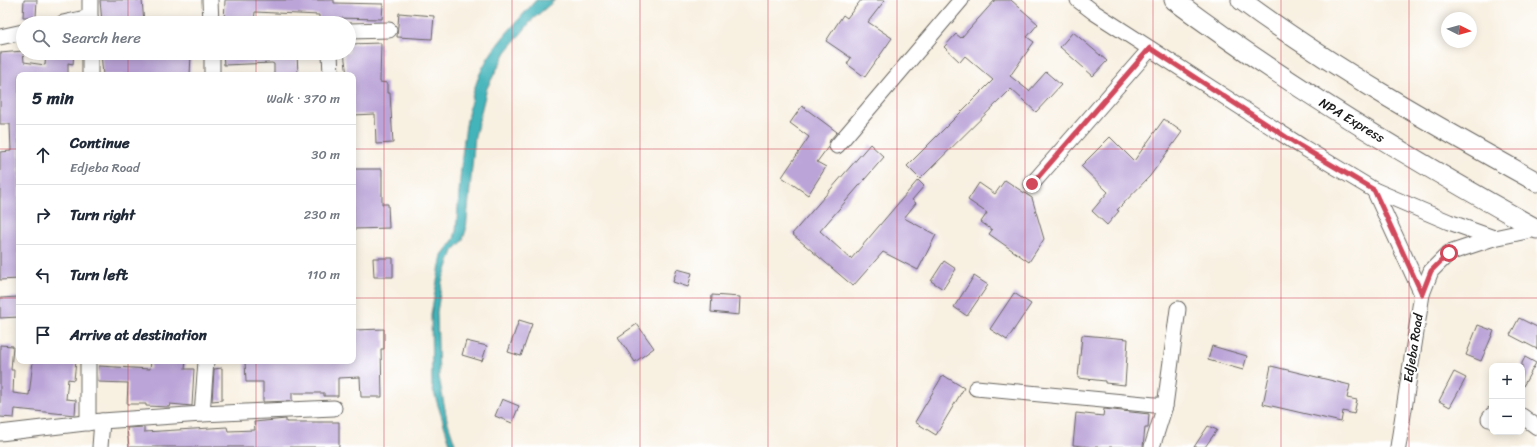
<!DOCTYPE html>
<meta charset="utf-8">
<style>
:root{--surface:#fff;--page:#f6f6f7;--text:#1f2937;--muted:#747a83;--line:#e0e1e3}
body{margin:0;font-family:Sriracha,sans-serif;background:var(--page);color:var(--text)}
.controls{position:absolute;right:12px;bottom:12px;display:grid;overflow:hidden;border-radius:8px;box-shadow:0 2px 10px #0003}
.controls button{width:36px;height:36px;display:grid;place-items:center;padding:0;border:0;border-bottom:1px solid var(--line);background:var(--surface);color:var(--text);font:20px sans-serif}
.compass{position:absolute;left:1441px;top:12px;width:36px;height:36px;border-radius:50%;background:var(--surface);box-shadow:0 2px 10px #0003;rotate:96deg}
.stop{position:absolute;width:12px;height:12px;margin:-9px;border:3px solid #d1495b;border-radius:50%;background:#fff}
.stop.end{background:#d1495b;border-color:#fff;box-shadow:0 1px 4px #0008}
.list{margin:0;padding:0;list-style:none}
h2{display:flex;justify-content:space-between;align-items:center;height:52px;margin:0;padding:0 16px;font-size:17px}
h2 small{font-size:13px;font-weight:400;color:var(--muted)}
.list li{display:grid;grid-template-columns:26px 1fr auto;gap:12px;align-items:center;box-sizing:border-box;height:60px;padding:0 16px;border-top:1px solid var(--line)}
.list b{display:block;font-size:15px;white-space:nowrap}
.list p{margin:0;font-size:13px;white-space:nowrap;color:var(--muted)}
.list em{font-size:13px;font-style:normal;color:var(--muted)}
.icon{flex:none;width:22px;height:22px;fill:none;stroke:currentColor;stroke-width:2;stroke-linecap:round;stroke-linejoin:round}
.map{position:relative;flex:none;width:1537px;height:447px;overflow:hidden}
.search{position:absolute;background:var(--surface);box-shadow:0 2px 10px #0003;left:16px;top:16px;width:340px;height:44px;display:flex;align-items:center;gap:10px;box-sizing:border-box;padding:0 14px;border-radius:22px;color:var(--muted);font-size:15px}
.panel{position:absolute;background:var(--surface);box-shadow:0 2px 10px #0003;left:16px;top:72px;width:340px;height:292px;border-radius:8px}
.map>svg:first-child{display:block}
.water{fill:#43b4ba;stroke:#30686b}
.building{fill:#bba4d8}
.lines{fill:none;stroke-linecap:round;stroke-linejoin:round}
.minor-casing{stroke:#696661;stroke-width:17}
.major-casing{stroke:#696661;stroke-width:21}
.minor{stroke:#fff;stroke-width:15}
.major{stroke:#fff;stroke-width:19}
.route{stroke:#d1495b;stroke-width:5}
.grid{fill:none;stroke:#d1495b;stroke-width:1;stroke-opacity:0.55}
.labels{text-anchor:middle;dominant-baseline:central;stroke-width:4;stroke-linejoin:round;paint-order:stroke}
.street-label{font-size:13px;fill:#1c1c1c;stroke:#fff}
</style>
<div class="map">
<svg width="1537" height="447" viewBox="0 0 1537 447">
<rect width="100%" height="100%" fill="#fff"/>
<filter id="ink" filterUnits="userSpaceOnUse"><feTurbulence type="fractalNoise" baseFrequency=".025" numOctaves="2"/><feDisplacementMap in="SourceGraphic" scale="8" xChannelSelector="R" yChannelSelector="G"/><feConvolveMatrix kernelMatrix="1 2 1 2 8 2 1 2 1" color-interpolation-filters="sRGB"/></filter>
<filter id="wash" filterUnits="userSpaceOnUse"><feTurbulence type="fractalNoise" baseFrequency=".012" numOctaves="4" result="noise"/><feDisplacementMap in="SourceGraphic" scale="16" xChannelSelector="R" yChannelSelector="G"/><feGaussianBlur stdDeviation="0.9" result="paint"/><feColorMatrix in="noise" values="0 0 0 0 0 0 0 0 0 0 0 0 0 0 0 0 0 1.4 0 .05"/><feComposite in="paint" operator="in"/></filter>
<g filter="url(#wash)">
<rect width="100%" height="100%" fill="#f8f0e1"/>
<path class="water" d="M536,0h19l-22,19 -27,33 -19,36 -12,48 -9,94 -4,12 -9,9 -11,30 -5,31 2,65 8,43 9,27h-5l-19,-61 -1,-72 11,-59 12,-16 2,-8c5,-50 5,-120 27,-164 12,-24 36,-47 53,-67z"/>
<g id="blocks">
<g class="building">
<polygon points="24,0 37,0 36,17 23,17"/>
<polygon points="100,0 142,0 144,23 102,23"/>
<polygon points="225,0 334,0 334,3 383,4 382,19 335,18 335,23 319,23 319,15 255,12 254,23 224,23"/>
<polygon points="861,0 885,0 868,22 892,38 865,77 847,64 851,58 826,41 843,15 847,18"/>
<polygon points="995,0 1011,0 1038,24 1027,37 1034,42 1010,76 1029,91 1046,72 1061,85 1036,112 1011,89 920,179 907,166 993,80 965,56 960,62 944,47 956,34 961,38"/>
<polygon points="399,13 434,16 432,39 397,37"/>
<polygon points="1073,32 1107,61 1093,76 1060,47"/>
<polygon points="381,43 380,82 387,83 387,93 390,93 393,143 376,144 375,114 353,115 353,75 347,75 344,53 349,53 349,44"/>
<polygon points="23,51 24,62 45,65 46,53 74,53 73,64 68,63 68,75 19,75 19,279 0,280 0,152 11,151 10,124 0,124 0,53"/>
<polygon points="101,53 191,55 190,75 103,75"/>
<polygon points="223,53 297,53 298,75 274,75 274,64 272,63 224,65"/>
<polygon points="802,106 837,132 830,140 828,147 817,162 826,167 808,195 782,177 809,137 790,123"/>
<polygon points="1164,119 1182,132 1150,176 1117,210 1119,211 1107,225 1092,211 1108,192 1081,166 1110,137 1134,161"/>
<polygon points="870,144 884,157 820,231 851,259 918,180 924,186 912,200 916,203 904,218 936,235 918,270 883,252 853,286 792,234"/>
<polygon points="353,169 382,169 382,204 388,204 389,228 354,229"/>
<polygon points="1005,180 1032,198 1044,239 1029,262 989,234 992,230 981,222 987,213 968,200 979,183 995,194"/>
<polygon points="373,258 393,258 393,277 374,277"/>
<polygon points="944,261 956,269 943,289 931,281"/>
<polygon points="677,269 692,273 688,287 673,282"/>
<polygon points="974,276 988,285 967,316 954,307"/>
<polygon points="1014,293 1031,304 1007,340 990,329"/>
<polygon points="712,295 740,297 739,315 711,312"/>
<polygon points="19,297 19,317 0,318 0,298"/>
<polygon points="1519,318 1537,327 1537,349 1510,335"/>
<polygon points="519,320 532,324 521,356 508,352"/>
<polygon points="637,324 654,348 635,362 618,337"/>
<polygon points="1478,325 1494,331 1481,361 1466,355"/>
<polygon points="384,329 384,349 381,349 382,397 361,397 360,377 338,378 338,396 324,396 324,393 292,393 292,401 263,402 263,382 246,382 245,361 353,361 353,356 354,356 354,330"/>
<polygon points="1082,335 1128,339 1125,385 1105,383 1105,381 1078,378"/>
<polygon points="466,341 487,346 482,361 462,355"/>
<polygon points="0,345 13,346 11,370 14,370 13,393 29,395 33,361 76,361 74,380 68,379 66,399 76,400 75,415 15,409 14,418 0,417"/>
<polygon points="1212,346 1247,356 1243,370 1208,360"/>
<polygon points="1525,357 1536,363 1522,388 1522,363"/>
<polygon points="151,361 186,361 185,369 194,369 192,406 170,404 169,407 146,406 146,404 127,404 128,383 98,382 99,366 150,369"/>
<polygon points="1271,366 1350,385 1347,398 1357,400 1354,414 1343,411 1341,422 1263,404"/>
<polygon points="222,368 222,400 212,401 214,369"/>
<polygon points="1454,372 1466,378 1450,407 1439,401"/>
<polygon points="943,375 964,388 936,435 915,422"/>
<polygon points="502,399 519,406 512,423 495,416"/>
<polygon points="1104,409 1149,414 1148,428 1145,428 1143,447 1091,447 1073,445 1076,413 1103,416"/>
<polygon points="286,419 286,422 339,422 339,447 129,447 127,428 144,427 144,432 227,427 228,431 255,430 254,422"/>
<polygon points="1208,426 1217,430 1205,447 1194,447"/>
</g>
</g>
</g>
<g filter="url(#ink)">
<use href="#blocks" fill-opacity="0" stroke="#696661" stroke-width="1"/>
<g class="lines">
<defs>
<g id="minor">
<polyline points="90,0 90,23"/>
<polyline points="210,0 211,23"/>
<polyline points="1078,0 1095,13 1301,146 1374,190 1449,222 1494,238"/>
<polyline points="63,23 90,17"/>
<polyline points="349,31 389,30"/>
<polyline points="0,37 23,32"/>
<polyline points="90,53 90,75"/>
<polyline points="212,53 212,75"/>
<polyline points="330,53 331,75"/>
<polyline points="837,146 961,0"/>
<polyline points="1032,184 1150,49"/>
<polyline points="1374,190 1422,294"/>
<polyline points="976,388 1165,406 1152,447"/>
<polyline points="1165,406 1178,309"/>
<polyline points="202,414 206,361"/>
<polyline points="1522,416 1537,427"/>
<polyline points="1489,419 1492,415"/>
<polyline points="88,423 88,361"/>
<polyline points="0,433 102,421 202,414 334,408"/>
<polyline points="100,447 102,421"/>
<polyline points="1398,447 1422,294 1431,271 1449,253 1494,238 1536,229"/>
</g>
<g id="major">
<path d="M1174,0c115,86 238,160 363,229"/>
<path d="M1241,0c93,69 195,126 296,182"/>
</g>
</defs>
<use href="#minor" class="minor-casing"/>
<use href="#major" class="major-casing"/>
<use href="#minor" class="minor"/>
<use href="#major" class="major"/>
</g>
</g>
<g class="lines" filter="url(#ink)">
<polyline class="route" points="1032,184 1150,48 1300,146 1374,190 1422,294 1431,271 1449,253"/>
</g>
<path class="grid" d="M128,0v23M256,0v23M384,0v447M512,0v447M640,0v447M768,0v447M897,0v447M1025,0v447M1153,0v447M1281,0v447M1409,0v447M128,53v22M256,53v22M0,149h19M353,149h1184M0,298h19M353,298h1184M128,361v86M256,361v86"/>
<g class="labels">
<g class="street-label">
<text transform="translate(1352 120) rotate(31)">NPA Express</text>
<text transform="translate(1413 348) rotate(-81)">Edjeba Road</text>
</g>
</g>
</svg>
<div class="controls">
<button>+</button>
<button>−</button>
</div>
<svg class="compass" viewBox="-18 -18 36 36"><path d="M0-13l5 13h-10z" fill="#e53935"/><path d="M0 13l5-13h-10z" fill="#747a83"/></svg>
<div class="stop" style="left:1449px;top:253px"></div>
<div class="stop end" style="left:1032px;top:184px"></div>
<div class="search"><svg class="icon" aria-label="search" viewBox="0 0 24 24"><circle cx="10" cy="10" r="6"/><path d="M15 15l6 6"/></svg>Search here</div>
<section class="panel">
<h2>5 min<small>Walk · 370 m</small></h2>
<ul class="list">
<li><svg class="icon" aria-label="ahead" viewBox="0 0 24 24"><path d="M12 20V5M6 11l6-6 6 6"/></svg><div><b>Continue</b><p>Edjeba Road</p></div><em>30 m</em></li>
<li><svg class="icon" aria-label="right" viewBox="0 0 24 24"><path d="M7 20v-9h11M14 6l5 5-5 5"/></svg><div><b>Turn right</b></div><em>230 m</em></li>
<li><svg class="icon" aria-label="left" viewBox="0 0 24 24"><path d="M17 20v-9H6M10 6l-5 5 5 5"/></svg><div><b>Turn left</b></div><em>110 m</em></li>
<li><svg class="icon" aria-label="arrive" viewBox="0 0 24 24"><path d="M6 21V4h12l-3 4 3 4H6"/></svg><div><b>Arrive at destination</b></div></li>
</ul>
</section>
</div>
